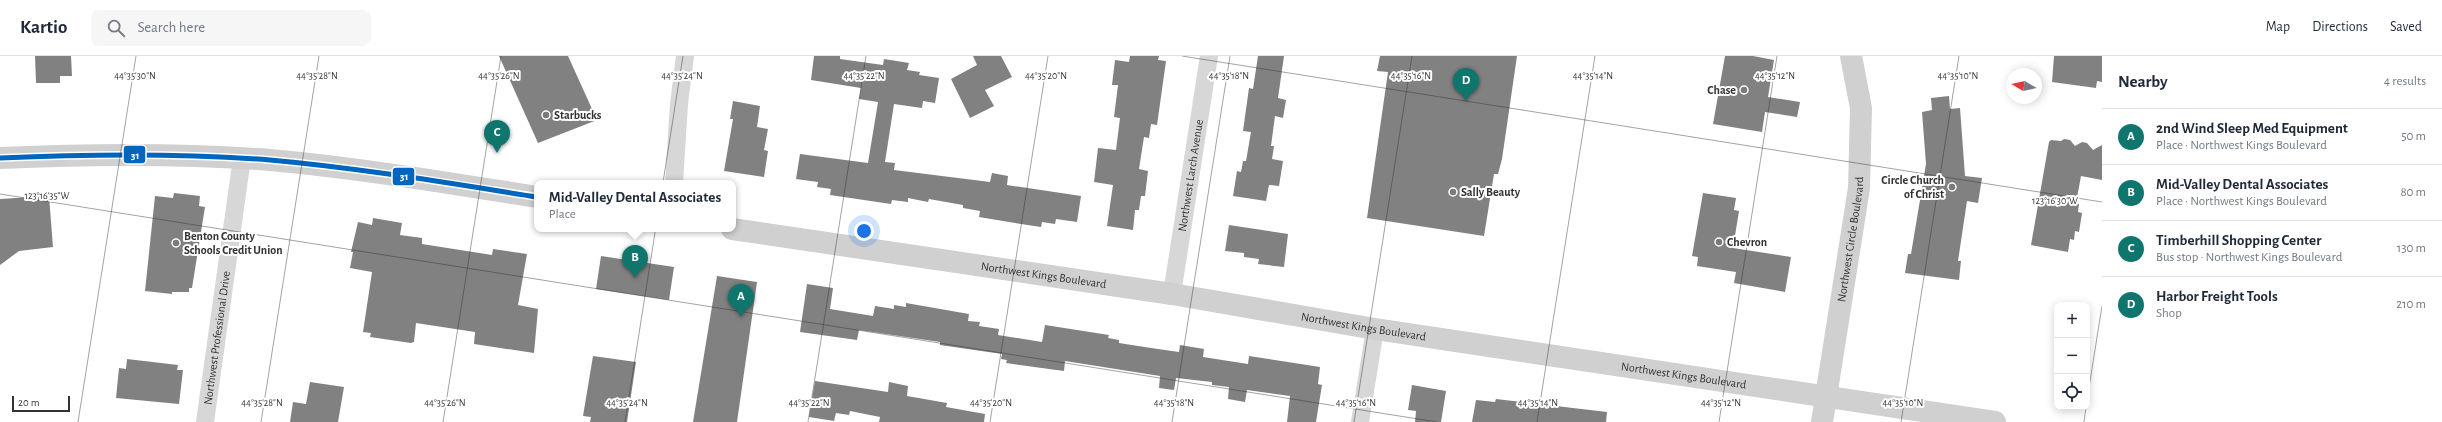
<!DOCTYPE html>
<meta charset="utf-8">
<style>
:root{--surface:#fff;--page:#f6f6f7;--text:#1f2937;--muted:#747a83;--line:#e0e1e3;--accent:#0f766e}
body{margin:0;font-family:"Alegreya Sans",sans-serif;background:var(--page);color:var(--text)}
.controls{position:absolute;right:12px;bottom:12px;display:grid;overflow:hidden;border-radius:8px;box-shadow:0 2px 10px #0003}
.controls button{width:36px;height:36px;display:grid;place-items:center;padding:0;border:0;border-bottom:1px solid var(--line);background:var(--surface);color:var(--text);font:20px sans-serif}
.compass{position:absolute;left:2006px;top:12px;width:36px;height:36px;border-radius:50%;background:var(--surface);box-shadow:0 2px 10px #0003;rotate:279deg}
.scale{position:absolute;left:12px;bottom:10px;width:58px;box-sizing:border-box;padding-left:4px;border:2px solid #333;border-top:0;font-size:11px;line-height:14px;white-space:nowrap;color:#333;-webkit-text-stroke:3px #fff;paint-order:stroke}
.you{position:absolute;left:864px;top:175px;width:14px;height:14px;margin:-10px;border:3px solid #fff;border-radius:50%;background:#1a73e8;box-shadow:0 0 0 6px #1a73e833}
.badge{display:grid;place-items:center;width:26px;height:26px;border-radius:50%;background:var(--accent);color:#fff;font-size:13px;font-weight:700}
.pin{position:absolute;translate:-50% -33px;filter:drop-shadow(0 1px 2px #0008)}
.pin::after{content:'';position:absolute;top:21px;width:14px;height:12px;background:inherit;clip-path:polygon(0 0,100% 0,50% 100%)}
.popup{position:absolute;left:534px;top:124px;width:202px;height:52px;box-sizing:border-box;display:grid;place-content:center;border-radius:8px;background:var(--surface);filter:drop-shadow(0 1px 3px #0005);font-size:13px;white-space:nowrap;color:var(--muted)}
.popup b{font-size:15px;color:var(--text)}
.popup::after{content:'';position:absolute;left:50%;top:100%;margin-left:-8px;border:8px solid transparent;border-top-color:var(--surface)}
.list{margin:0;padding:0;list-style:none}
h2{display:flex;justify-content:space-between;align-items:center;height:52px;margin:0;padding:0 16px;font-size:17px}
h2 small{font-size:13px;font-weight:400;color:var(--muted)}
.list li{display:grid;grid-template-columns:26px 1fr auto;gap:12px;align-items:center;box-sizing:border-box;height:56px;padding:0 16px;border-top:1px solid var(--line)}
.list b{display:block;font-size:15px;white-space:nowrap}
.list p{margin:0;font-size:13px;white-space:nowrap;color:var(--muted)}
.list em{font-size:13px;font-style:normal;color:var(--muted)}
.icon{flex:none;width:22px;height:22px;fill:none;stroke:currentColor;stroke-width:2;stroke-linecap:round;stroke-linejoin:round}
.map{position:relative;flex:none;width:2102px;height:366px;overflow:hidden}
header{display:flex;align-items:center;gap:24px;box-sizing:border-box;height:56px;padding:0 20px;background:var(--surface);border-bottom:1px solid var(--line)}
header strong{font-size:19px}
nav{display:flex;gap:22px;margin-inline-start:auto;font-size:14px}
.search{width:280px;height:36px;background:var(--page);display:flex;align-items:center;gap:10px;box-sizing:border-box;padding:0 14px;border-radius:8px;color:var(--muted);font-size:15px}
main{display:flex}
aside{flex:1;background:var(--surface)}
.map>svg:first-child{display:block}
.building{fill:#818181}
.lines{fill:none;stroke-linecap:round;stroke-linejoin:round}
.minor{stroke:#d7d7d7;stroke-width:18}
.secondary{stroke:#d0d0d0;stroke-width:22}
.bus-1-casing{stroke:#fff;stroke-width:8}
.bus-1{stroke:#0065bd;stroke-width:5}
.ticks{fill:none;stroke:#333;stroke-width:1;stroke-opacity:0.45}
.poi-dot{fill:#7a7a7a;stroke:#fff;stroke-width:1.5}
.labels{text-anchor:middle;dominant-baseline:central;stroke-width:4;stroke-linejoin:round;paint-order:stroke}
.poi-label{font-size:12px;font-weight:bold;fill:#333;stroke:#fff;text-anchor:start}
.street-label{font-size:12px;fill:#333;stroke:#fff}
.ticks-label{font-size:10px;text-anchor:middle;fill:#333;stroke:#fff;stroke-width:4;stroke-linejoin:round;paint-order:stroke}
.line-badge{stroke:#fff;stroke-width:1.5}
.badge-label{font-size:11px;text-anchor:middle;font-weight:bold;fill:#fff}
</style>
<header>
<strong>Kartio</strong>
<div class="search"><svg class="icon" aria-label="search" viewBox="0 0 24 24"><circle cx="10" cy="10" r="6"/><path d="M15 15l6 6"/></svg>Search here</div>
<nav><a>Map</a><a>Directions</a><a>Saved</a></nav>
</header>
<main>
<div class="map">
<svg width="2102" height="366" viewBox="0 0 2102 366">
<rect width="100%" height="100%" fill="#fff"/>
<g class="building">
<polygon points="35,0 71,0 72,20 60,20 60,27 36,27"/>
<polygon points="499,0 568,0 597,64 538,87"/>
<polygon points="814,0 840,0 840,3 883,9 884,3 909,7 907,14 920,16 919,19 939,22 935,47 923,45 922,52 894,48 885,106 895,107 894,114 990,126 992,117 1008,120 1007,129 1081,140 1077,166 1056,163 1055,168 1042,166 1041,171 1015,167 979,161 980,155 963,152 963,149 929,143 928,146 908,142 908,146 892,144 891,148 830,139 831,133 817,131 818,126 796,123 800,98 868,107 878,46 859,43 861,32 811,24"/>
<polygon points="973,0 1001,0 1012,21 985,34 994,50 970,62 951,23 977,9"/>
<polygon points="1130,0 1159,0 1158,4 1166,5 1157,69 1151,68 1149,82 1144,81 1139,113 1148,115 1145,140 1141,140 1139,154 1135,154 1133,174 1107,170 1113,129 1094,126 1098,92 1116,94 1120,62 1114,61 1118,29 1112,29 1115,4 1129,6"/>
<polygon points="1258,0 1284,0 1278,42 1286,44 1283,62 1275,60 1271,90 1274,90 1272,103 1283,105 1279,130 1269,129 1266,145 1233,140 1237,115 1241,116 1243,105 1246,105 1251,76 1243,75 1249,32 1253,33"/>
<polygon points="1380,0 1517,0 1502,103 1498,118 1494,118 1484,180 1367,162 1388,16 1377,15"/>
<polygon points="1725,0 1753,0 1774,4 1768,41 1800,46 1797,61 1765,56 1762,76 1713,68"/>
<polygon points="2054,0 2102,0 2102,26 2097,25 2096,32 2052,26"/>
<polygon points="1949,40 1950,53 1960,52 1965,120 1982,122 1978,147 1967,145 1958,205 1961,205 1959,224 1905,217 1908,198 1911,198 1926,108 1922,56 1932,54 1931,42"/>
<polygon points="733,45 760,50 757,71 768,73 764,94 768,95 764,121 724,115 733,63 730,63"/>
<polygon points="2064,83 2070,84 2075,90 2082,86 2087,87 2093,94 2102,89 2102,124 2081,120 2076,147 2079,148 2078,156 2082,157 2079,176 2075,175 2074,184 2070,183 2068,196 2031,189 2049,86 2051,84 2061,85"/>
<polygon points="174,137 200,140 199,150 205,151 192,232 189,232 189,236 172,236 172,238 145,235 155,140 173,142"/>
<polygon points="1703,137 1736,142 1734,154 1739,155 1733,192 1791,201 1785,236 1734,227 1736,216 1697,210 1698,201 1692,200"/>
<polygon points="49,140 53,191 19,195 0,209 0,143"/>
<polygon points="373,162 402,167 400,179 422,182 422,188 492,199 493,193 527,198 518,249 538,253 534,297 474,288 475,276 416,267 414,286 411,287 370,281 371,277 363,276 372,216 350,212 353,196 351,196 358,166 372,169"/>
<polygon points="1229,169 1288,178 1284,211 1258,208 1259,203 1244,201 1244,197 1225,195"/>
<polygon points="601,200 674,211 669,244 596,233"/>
<polygon points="717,220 757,226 737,366 693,366"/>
<polygon points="807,228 833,232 830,253 873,260 875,250 894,253 894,249 906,251 906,247 969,258 968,265 980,266 979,270 999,273 998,279 1042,286 1045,269 1109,279 1108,282 1119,284 1119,287 1151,292 1179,296 1180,289 1204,293 1203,301 1248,308 1249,300 1320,311 1318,328 1322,329 1316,366 1287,366 1290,340 1247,334 1245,346 1228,343 1229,331 1212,329 1212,326 1176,322 1174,334 1159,332 1160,320 1065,305 1064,315 1006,307 1007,304 1001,303 1002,298 940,289 940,286 859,274 857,284 800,276"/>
<polygon points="593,300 636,306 627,366 590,366 591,361 583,360"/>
<polygon points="127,303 178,309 177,314 183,314 179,348 116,342 119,312 126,313"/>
<polygon points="815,325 888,336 889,326 908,330 907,340 947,347 946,351 985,358 984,366 879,366 880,361 850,355 849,359 836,357 834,365 809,361"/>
<polygon points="310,326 344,331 338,366 290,366 293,346 306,348"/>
<polygon points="1412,329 1446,335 1441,366 1415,366 1416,355 1408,354"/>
<polygon points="1496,343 1607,356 1606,366 1472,366 1476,344 1495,346"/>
</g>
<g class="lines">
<g class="minor">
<polyline points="674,127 679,48 685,0"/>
<path id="s1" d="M1172,238l37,-238"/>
<path id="s2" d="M205,366l37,-264"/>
<polyline points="1360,366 1375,273"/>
</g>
<g class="secondary">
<path d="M0,102c90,-4 180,-5 270,2 89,8 178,23 267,37"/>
<path id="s3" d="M732,173l440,65 203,35 620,93"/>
<path id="s4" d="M1822,366l37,-234 2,-80 -10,-52"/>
</g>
<defs>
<path id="bus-1" d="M0,102c90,-4 180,-5 270,2 89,8 178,23 267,37"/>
</defs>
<use href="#bus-1" class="bus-1-casing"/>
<use href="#bus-1" class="bus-1"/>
</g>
<path class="ticks" d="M1182,0l920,146M0,138l1437,228M2087,344l15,-94M78,366l58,-366M261,366l58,-366M443,366l58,-366M625,366l58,-366M808,366l58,-366M990,366l58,-366M1172,366l58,-366M1354,366l58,-366M1537,366l58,-366M1719,366l58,-366M1901,366l58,-366M2084,366l2,-15"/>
<g class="poi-dot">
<circle cx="1744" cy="34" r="4"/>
<circle cx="546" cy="59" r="4"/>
<circle cx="1952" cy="131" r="4"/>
<circle cx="1453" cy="136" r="4"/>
<circle cx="1719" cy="186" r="4"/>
<circle cx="176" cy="187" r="4"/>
</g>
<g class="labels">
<g class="poi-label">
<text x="1736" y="34" text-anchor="end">Chase</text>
<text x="554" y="59">Starbucks</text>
<text x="1944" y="124" text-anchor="end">Circle Church<tspan x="1944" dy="14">of Christ</tspan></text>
<text x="1461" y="136">Sally Beauty</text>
<text x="184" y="180">Benton County<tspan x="184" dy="14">Schools Credit Union</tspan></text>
<text x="1727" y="186">Chevron</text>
</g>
<g class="street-label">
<text stroke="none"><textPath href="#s1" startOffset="120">Northwest Larch Avenue</textPath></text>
<text stroke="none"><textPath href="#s4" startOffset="185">Northwest Circle Boulevard</textPath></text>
<text stroke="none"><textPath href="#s3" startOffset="315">Northwest Kings Boulevard</textPath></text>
<text stroke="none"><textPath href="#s3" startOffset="639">Northwest Kings Boulevard</textPath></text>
<text stroke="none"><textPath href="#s2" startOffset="85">Northwest Professional Drive</textPath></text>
<text stroke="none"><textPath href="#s3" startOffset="963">Northwest Kings Boulevard</textPath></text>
</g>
</g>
<g class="ticks-label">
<text x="135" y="23">44°35'30"N</text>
<text x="317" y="23">44°35'28"N</text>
<text x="499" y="23">44°35'26"N</text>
<text x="682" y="23">44°35'24"N</text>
<text x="1046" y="23">44°35'20"N</text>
<text x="1411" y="23">44°35'16"N</text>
<text x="1593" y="23">44°35'14"N</text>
<text x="1775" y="23">44°35'12"N</text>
<text x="1958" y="23">44°35'10"N</text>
<text x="864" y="23">44°35'22"N</text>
<text x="1229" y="23">44°35'18"N</text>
<text x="47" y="143">123°16'35"W</text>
<text x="2055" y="148">123°16'30"W</text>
<text x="262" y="350">44°35'28"N</text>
<text x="445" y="350">44°35'26"N</text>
<text x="627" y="350">44°35'24"N</text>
<text x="809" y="350">44°35'22"N</text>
<text x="991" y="350">44°35'20"N</text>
<text x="1174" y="350">44°35'18"N</text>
<text x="1356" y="350">44°35'16"N</text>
<text x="1538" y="350">44°35'14"N</text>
<text x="1721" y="350">44°35'12"N</text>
<text x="1903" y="350">44°35'10"N</text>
</g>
<g class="line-badge">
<rect x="123" y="89" width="23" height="19" rx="4" fill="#0065bd"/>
<rect x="392" y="111" width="23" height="19" rx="4" fill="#0065bd"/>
</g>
<g class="badge-label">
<text x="135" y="103">31</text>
<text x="404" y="124">31</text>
</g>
</svg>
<div class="controls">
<button>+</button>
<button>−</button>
<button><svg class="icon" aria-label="locate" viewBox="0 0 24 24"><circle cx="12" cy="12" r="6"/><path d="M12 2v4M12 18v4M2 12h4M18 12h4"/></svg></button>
</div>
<svg class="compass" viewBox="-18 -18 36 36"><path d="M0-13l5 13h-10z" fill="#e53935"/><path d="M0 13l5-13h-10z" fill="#747a83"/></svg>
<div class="scale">20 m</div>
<div class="you"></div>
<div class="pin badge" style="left:741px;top:261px">A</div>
<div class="pin badge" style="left:635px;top:222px">B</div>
<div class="popup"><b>Mid-Valley Dental Associates</b>Place</div>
<div class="pin badge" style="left:497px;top:97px">C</div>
<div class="pin badge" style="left:1466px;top:45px">D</div>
</div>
<aside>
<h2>Nearby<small>4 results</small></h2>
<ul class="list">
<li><span class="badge">A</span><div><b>2nd Wind Sleep Med Equipment</b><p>Place · Northwest Kings Boulevard</p></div><em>50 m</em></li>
<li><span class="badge">B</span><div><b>Mid-Valley Dental Associates</b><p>Place · Northwest Kings Boulevard</p></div><em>80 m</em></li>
<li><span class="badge">C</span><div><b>Timberhill Shopping Center</b><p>Bus stop · Northwest Kings Boulevard</p></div><em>130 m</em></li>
<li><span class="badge">D</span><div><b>Harbor Freight Tools</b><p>Shop</p></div><em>210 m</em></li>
</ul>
</aside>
</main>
